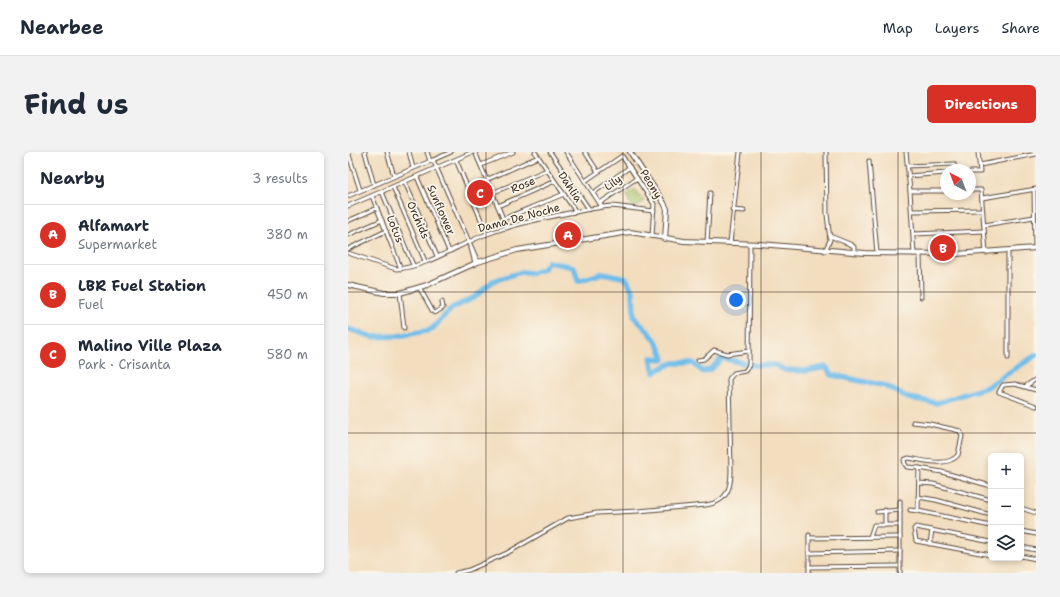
<!DOCTYPE html>
<meta charset="utf-8">
<style>
:root{--surface:#fff;--page:#f2f2f3;--text:#1f2937;--muted:#747a83;--line:#e0e1e3;--accent:#d93025}
body{margin:0;font-family:"Shantell Sans",sans-serif;background:var(--page);color:var(--text)}
.controls{position:absolute;right:12px;bottom:12px;display:grid;overflow:hidden;border-radius:6px;box-shadow:0 2px 6px #0003}
.controls button{width:36px;height:36px;display:grid;place-items:center;padding:0;border:0;border-bottom:1px solid var(--line);background:var(--surface);color:var(--text);font:20px sans-serif}
.compass{position:absolute;left:592px;top:12px;width:36px;height:36px;border-radius:50%;background:var(--surface);box-shadow:0 2px 6px #0003;rotate:318deg}
.you{position:absolute;left:388px;top:148px;width:14px;height:14px;margin:-10px;border:3px solid #fff;border-radius:50%;background:#1a73e8;box-shadow:0 0 0 6px #1a73e833}
.badge{display:grid;place-items:center;width:26px;height:26px;border-radius:50%;background:var(--accent);color:#fff;font-size:13px;font-weight:700}
.pin{position:absolute;translate:-50% -50%;border:2px solid #fff;box-shadow:0 1px 4px #0006}
.list{margin:0;padding:0;list-style:none}
h2{display:flex;justify-content:space-between;align-items:center;height:52px;margin:0;padding:0 16px;font-size:17px}
h2 small{font-size:13px;font-weight:400;color:var(--muted)}
.list li{display:grid;grid-template-columns:26px 1fr auto;gap:12px;align-items:center;box-sizing:border-box;height:60px;padding:0 16px;border-top:1px solid var(--line)}
.list b{display:block;font-size:15px;white-space:nowrap}
.list p{margin:0;font-size:13px;white-space:nowrap;color:var(--muted)}
.list em{font-size:13px;font-style:normal;color:var(--muted)}
.icon{flex:none;width:22px;height:22px;fill:none;stroke:currentColor;stroke-width:2;stroke-linecap:round;stroke-linejoin:round}
.map{position:relative;flex:none;width:688px;height:421px;overflow:hidden;border-radius:6px}
header{display:flex;align-items:center;gap:24px;box-sizing:border-box;height:56px;padding:0 20px;background:var(--surface);border-bottom:1px solid var(--line)}
header strong{font-size:19px}
nav{display:flex;gap:22px;margin-inline-start:auto;font-size:14px}
.intro{display:flex;align-items:center;justify-content:space-between;box-sizing:border-box;height:96px;padding:0 24px}
h1{margin:0;font-size:28px}
.button{padding:10px 18px;border-radius:6px;background:var(--accent);color:#fff;font-size:14px;font-weight:700}
main{display:flex;gap:24px;padding:0 24px}
aside{flex:1;background:var(--surface);border-radius:6px;box-shadow:0 2px 6px #0003}
.map>svg:first-child{display:block}
.green{fill:#a7c268;stroke:#717643}
.lines{fill:none;stroke-linecap:round;stroke-linejoin:round}
.river{stroke:#70bdea;stroke-width:5.5}
.minor-casing{stroke:#564536;stroke-width:5}
.tertiary-casing{stroke:#564536;stroke-width:6}
.minor{stroke:#fff;stroke-width:3}
.tertiary{stroke:#fff;stroke-width:4}
.grid{fill:none;stroke:#3b2a1e;stroke-width:1;stroke-opacity:0.55}
.labels{text-anchor:middle;dominant-baseline:central;stroke-width:3.5;stroke-linejoin:round;paint-order:stroke}
.street-label{font-size:11px;fill:#3b2a1e;stroke:#fbf7ec}
</style>
<header>
<strong>Nearbee</strong>
<nav><a>Map</a><a>Layers</a><a>Share</a></nav>
</header>
<div class="intro"><h1>Find us</h1><a class="button">Directions</a></div>
<main>
<aside>
<h2>Nearby<small>3 results</small></h2>
<ul class="list">
<li><span class="badge">A</span><div><b>Alfamart</b><p>Supermarket</p></div><em>380 m</em></li>
<li><span class="badge">B</span><div><b>LBR Fuel Station</b><p>Fuel</p></div><em>450 m</em></li>
<li><span class="badge">C</span><div><b>Malino Ville Plaza</b><p>Park · Crisanta</p></div><em>580 m</em></li>
</ul>
</aside>
<div class="map">
<svg width="688" height="421" viewBox="0 0 688 421">
<rect width="100%" height="100%" fill="#fbf7ec"/>
<filter id="ink" filterUnits="userSpaceOnUse"><feTurbulence type="fractalNoise" baseFrequency=".025" numOctaves="2"/><feDisplacementMap in="SourceGraphic" scale="8" xChannelSelector="R" yChannelSelector="G"/><feConvolveMatrix kernelMatrix="1 2 1 2 8 2 1 2 1" color-interpolation-filters="sRGB"/></filter>
<filter id="wash" filterUnits="userSpaceOnUse"><feTurbulence type="fractalNoise" baseFrequency=".012" numOctaves="4" result="noise"/><feDisplacementMap in="SourceGraphic" scale="16" xChannelSelector="R" yChannelSelector="G"/><feGaussianBlur stdDeviation="0.9" result="paint"/><feColorMatrix in="noise" values="0 0 0 0 0 0 0 0 0 0 0 0 0 0 0 0 0 1.4 0 .05"/><feComposite in="paint" operator="in"/></filter>
<g filter="url(#wash)">
<rect width="100%" height="100%" fill="#f2ddbe"/>
<g class="green">
<polygon points="137,29 144,45 127,51 120,37"/>
<polygon points="287,37 296,49 287,56 280,49 281,47 278,43"/>
</g>
<g class="lines">
<path class="river" d="M0,177l25,8 25,-1 33,-6 21,-22 23,-11 18,-16 28,-9 11,1 11,-4 5,-7 26,5 4,14 25,-8 23,5 7,14 1,25c14,14 24,22 30,42l-13,-1 3,14 19,-9h20l10,9 8,-3 11,-11 29,7h24l10,5 20,1 21,-4 6,8 53,11 23,12 29,5 50,-16 49,-32"/>
</g>
</g>
<g filter="url(#ink)">
<g class="lines">
<defs>
<g id="minor">
<polyline points="0,0 12,38"/>
<polyline points="17,0 26,33"/>
<polyline points="39,0 46,24"/>
<polyline points="61,0 65,16"/>
<polyline points="79,0 82,9"/>
<polyline points="127,0 159,76"/>
<polyline points="187,0 228,60"/>
<polyline points="202,0 241,57"/>
<polyline points="218,0 254,55"/>
<polyline points="237,0 250,20"/>
<polyline points="558,0 562,39"/>
<polyline points="85,8 103,0"/>
<polyline points="108,8 139,82"/>
<polyline points="521,9 529,101"/>
<polyline points="133,13 165,0"/>
<polyline points="632,13 688,2"/>
<polyline points="559,14 606,12 607,18"/>
<polyline points="622,20 632,20 630,0"/>
<polyline points="560,24 598,21"/>
<polyline points="69,25 101,99"/>
<polyline points="237,29 274,4 306,52 304,84"/>
<polyline points="57,30 89,104"/>
<polyline points="45,35 77,109"/>
<polyline points="120,36 190,5"/>
<polyline points="622,38 633,38 638,101"/>
<polyline points="686,38 687,96"/>
<polyline points="34,40 65,113"/>
<polyline points="144,41 199,18"/>
<polyline points="245,41 282,15"/>
<polyline points="0,44 85,8 130,110"/>
<polyline points="24,44 53,117"/>
<polyline points="634,46 688,37"/>
<polyline points="252,51 289,26"/>
<polyline points="127,53 146,45"/>
<polyline points="0,54 125,0"/>
<polyline points="150,54 207,29"/>
<polyline points="384,58 396,59"/>
<polyline points="564,59 634,58"/>
<polyline points="155,67 216,42"/>
<polyline points="0,69 29,56"/>
<polyline points="636,73 686,65"/>
<polyline points="566,82 636,79"/>
<polyline points="0,83 34,68"/>
<polyline points="482,84 504,93 506,95 506,101"/>
<polyline points="359,90 362,41"/>
<polyline points="382,91 392,0"/>
<polyline points="123,96 127,111"/>
<polyline points="0,97 38,79"/>
<polyline points="477,99 482,88 479,62 478,0"/>
<polyline points="660,99 660,206"/>
<path d="M0,101l48,16c32,-2 61,-24 91,-35 36,-13 77,-20 115,-27l10,-1 42,5"/>
<polyline points="566,102 562,39 598,39"/>
<polyline points="572,102 573,145"/>
<polyline points="71,135 85,160 87,161 95,156 94,150"/>
<polyline points="52,141 56,176"/>
<polyline points="350,208 356,207 366,198 379,202 401,199"/>
<polyline points="678,234 688,227"/>
<polyline points="688,238 667,232 655,233 651,240 688,254"/>
<path d="M565,270l17,2 30,7 2,5 -4,19c-11,13 -35,5 -50,3l-4,2 1,4 2,3 12,1"/>
<polyline points="571,331 585,332 643,348"/>
<polyline points="643,334 594,320 571,316 570,359 643,374"/>
<polyline points="570,345 588,348 643,363"/>
<polyline points="673,356 688,361"/>
<polyline points="562,358 570,359"/>
<polyline points="529,360 552,358"/>
<polyline points="537,373 537,358"/>
<polyline points="673,379 688,382"/>
<polyline points="461,383 461,421"/>
<polyline points="522,385 526,373 552,373"/>
<polyline points="461,386 552,385"/>
<polyline points="643,390 568,375 566,377 568,389 643,403"/>
<polyline points="582,392 584,378"/>
<polyline points="673,395 688,398"/>
<polyline points="461,401 552,399"/>
<polyline points="673,404 688,407"/>
<polyline points="461,415 552,414"/>
<path d="M108,421l13,-3 38,-17 61,-35 29,-5 41,-2 68,-6c20,-3 25,-15 25,-34l-2,-92 5,-6 11,-2 4,-6 1,-121"/>
<polyline points="552,421 552,349"/>
</g>
<g id="tertiary">
<polyline points="282,0 316,51 319,57 317,87"/>
<polyline points="0,133 36,141 52,141 79,133 130,110 169,98 282,80 336,89 412,92 517,101 608,102 688,96"/>
</g>
</defs>
<use href="#minor" class="minor-casing"/>
<use href="#tertiary" class="tertiary-casing"/>
<use href="#minor" class="minor"/>
<use href="#tertiary" class="tertiary"/>
</g>
</g>
<path class="grid" d="M138,0v421M275,0v421M413,0v421M550,0v421M0,140h688M0,281h688"/>
<g class="labels">
<g class="street-label">
<text transform="translate(265 31) rotate(-35)">Lily</text>
<text transform="translate(303 32) rotate(59)">Peony</text>
<text transform="translate(175 33) rotate(-23)">Rose</text>
<text transform="translate(222 35) rotate(56)">Dahlia</text>
<text transform="translate(93 58) rotate(66)">Sunflower</text>
<text transform="translate(171 66) rotate(-15)">Dama De Noche</text>
<text transform="translate(70 68) rotate(66)">Orchids</text>
<text transform="translate(47 77) rotate(68)">Lotus</text>
</g>
</g>
</svg>
<div class="controls">
<button>+</button>
<button>−</button>
<button><svg class="icon" aria-label="layers" viewBox="0 0 24 24"><path d="M12 4l9 5-9 5-9-5zM3 14l9 5 9-5"/></svg></button>
</div>
<svg class="compass" viewBox="-18 -18 36 36"><path d="M0-13l5 13h-10z" fill="#e53935"/><path d="M0 13l5-13h-10z" fill="#747a83"/></svg>
<div class="you"></div>
<div class="pin badge" style="left:220px;top:83px">A</div>
<div class="pin badge" style="left:595px;top:96px">B</div>
<div class="pin badge" style="left:132px;top:41px">C</div>
</div>
</main>
